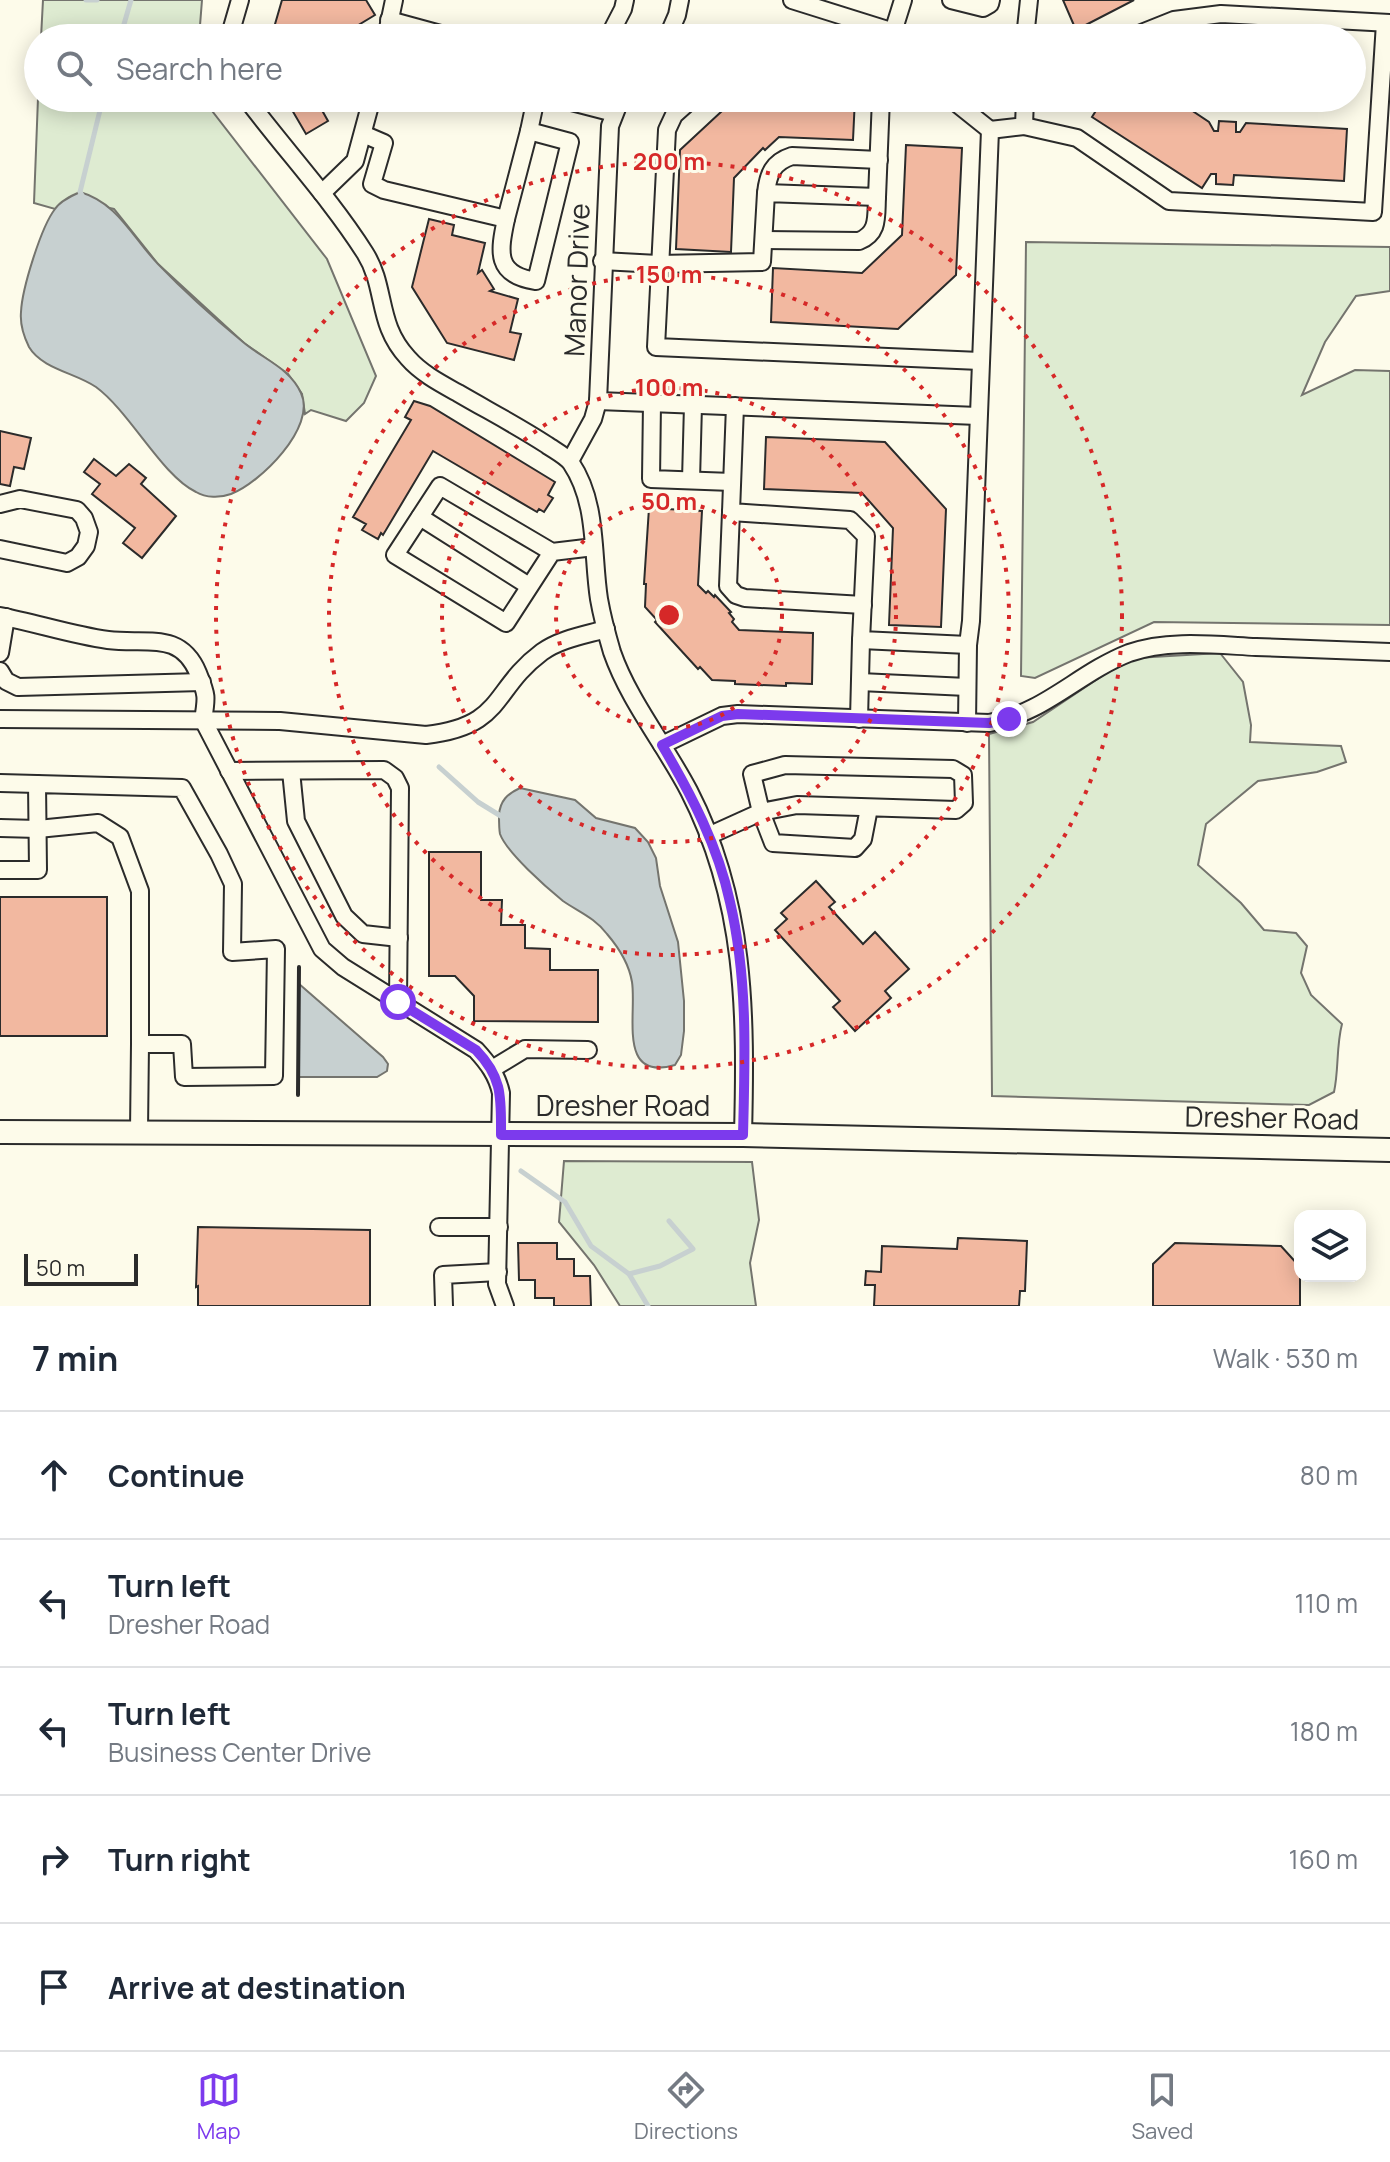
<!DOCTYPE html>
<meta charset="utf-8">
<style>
:root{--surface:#fff;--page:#f6f6f7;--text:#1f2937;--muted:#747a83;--line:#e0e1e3;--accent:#7c3aed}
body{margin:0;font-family:Manrope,sans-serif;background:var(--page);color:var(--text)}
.controls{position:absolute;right:24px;bottom:24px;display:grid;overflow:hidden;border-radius:16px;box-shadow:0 4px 20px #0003}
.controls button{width:72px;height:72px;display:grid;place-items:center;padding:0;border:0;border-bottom:2px solid var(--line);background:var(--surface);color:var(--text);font:40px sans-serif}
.scale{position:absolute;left:24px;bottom:20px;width:114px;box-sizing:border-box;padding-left:8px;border:4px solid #2b2b2b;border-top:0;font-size:22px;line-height:28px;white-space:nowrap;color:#2b2b2b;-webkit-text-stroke:6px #fdfbea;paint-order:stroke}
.stop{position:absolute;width:24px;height:24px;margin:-18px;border:6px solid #7c3aed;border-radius:50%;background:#fff}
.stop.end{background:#7c3aed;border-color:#fff;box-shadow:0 2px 8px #0008}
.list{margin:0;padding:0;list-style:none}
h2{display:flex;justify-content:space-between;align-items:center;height:104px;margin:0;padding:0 32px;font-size:34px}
h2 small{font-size:26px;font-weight:400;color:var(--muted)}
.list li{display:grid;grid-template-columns:52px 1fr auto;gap:24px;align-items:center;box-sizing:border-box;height:128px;padding:0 32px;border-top:2px solid var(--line)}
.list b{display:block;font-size:30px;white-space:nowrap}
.list p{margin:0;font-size:26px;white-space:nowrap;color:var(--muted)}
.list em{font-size:26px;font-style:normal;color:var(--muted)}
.icon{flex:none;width:44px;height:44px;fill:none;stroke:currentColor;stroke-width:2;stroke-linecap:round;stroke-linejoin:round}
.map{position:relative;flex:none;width:1390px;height:1306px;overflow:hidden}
.search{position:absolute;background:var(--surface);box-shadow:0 4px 20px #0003;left:24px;right:24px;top:24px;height:88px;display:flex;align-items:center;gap:20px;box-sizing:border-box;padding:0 28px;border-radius:44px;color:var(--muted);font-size:30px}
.sheet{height:744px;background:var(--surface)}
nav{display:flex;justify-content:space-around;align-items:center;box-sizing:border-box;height:112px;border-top:2px solid var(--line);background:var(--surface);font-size:22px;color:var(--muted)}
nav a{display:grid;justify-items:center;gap:4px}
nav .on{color:var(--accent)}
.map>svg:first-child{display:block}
.green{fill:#deebd1;stroke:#74746e;stroke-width:2}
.water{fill:#c7d0d0;stroke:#74746e;stroke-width:2}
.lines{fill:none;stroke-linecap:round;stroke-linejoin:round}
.stream{stroke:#c7d0d0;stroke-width:5}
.building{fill:#f2b8a0;stroke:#2b2b2b;stroke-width:2}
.minor-casing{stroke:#2b2b2b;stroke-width:20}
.major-casing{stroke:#2b2b2b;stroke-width:26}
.minor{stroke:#fdfbea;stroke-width:16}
.major{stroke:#fdfbea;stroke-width:22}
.wall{stroke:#2b2b2b;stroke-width:4}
.route{stroke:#7c3aed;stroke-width:10}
.ring{fill:none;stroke:#d62828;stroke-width:4;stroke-dasharray:4 8}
.labels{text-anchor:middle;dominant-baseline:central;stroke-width:6;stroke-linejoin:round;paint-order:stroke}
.street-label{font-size:28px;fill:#2b2b2b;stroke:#fdfbea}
.centre{fill:#d62828;stroke:#fdfbea;stroke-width:4}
.ring-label{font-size:24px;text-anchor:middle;font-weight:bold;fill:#d62828;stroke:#fdfbea;stroke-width:6;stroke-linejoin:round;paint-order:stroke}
</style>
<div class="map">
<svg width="1390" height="1306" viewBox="0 0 1390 1306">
<rect width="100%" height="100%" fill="#fdfbea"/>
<g class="green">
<polygon points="43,0 202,0 199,38 41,38"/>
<polygon points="38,98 202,98 327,259 376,376 364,403 346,421 311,410 305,414 302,394 288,374 244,343 158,264 114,209 67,199 55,209 34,203"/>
<polygon points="1026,242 1390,247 1390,291 1356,296 1325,342 1302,395 1355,370 1390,371 1390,625 1154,622 1035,678 1021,676"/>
<path d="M1220,653l23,29 8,43 -1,17 91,4 5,16 -29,10 -59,9 -52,43 -8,41 43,38 23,27 32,3 11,13 -6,27 10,22 31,29c-6,23 -3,45 -8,68l-25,13 -317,-9 -3,-362 44,-12 75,-50 28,-14z"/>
<polygon points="564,1161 752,1162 759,1220 750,1263 756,1306 620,1306 594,1265 559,1222"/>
</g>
<g class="water">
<path d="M80,192c38,11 52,45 78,72 26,27 56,54 85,78 20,17 47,26 58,51 16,34 -41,90 -70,101 -11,4 -25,4 -35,-2 -34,-16 -66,-80 -100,-105 -20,-14 -54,-18 -67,-40 -5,-10 -9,-24 -8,-35 1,-23 20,-85 34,-103 5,-8 16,-13 25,-17z"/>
<path d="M520,788l55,12 21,18 39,10 13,14 8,16 4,28 18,56 6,59v30l-3,24 -6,10c-58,17 -38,-51 -43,-83 -3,-18 -13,-34 -25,-48 -12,-16 -28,-22 -44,-33 -16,-13 -56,-48 -63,-67 -1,-5 -1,-14 -1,-19 1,-14 8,-21 21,-27z"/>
<polygon points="298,983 383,1057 388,1064 387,1071 377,1077 298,1077"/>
</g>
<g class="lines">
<g class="stream">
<polyline points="86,0 97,0"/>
<polyline points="120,38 131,0"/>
<polyline points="83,197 80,192 103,98"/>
<polyline points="439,767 478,802 504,818"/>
<polyline points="521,1171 565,1202 591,1246 629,1274"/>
<polyline points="648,1306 629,1274 660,1266 693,1249 669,1221"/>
</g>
</g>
<g class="building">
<polygon points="282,0 366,0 375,15 342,35 348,38 271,38"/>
<polygon points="1063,0 1134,0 1076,30"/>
<polygon points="285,98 346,98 323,112 328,121 306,134"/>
<polygon points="736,98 855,98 853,140 779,137 765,150 763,148 734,178 731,252 676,249 680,150"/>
<polygon points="1104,98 1173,98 1209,122 1214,131 1218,131 1219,121 1236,122 1236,132 1240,132 1246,123 1347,129 1344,181 1234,175 1233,185 1216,184 1216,174 1211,174 1202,188 1092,117"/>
<polygon points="906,145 962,148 956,275 898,329 771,322 773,268 862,273 902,235"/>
<polygon points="429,219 454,225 452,235 485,243 478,273 482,270 494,289 490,291 518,299 510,332 521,334 514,360 447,343 412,287"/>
<polygon points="414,401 430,406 555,482 548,495 553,498 544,512 539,509 537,512 433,451 383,535 381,533 378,539 362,530 366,524 353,517 411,420 405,417"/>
<polygon points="0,431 31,438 24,469 14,467 10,486 0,484"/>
<polygon points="766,437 885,442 946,509 941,627 889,625 893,528 862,493 764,489"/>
<polygon points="94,459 116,476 129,464 146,478 141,484 176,516 142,558 123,543 135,528 92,494 100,484 84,472"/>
<polygon points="649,508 702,511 698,585 706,593 708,591 714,597 715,595 731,612 729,613 734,619 732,622 739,630 813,633 812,684 786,683 786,686 735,684 735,681 712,680 700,667 698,669 655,622 657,620 645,607 646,584 644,584"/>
<polygon points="429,852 481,852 481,900 502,900 501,925 525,925 525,948 550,949 550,970 598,970 598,1022 474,1021 474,996 455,976 429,976"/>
<polygon points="816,881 835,902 829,907 863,944 875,932 909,969 885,991 891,998 855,1031 833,1007 840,1001 775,930 787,919 781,913"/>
<rect x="0" y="897" width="107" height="139"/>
<polygon points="198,1227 370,1230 370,1306 198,1306 198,1286 196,1287"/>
<polygon points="958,1238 1027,1241 1025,1291 1020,1291 1019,1306 874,1306 875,1285 865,1285 866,1271 881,1272 882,1246 957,1249"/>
<polygon points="518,1243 557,1243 557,1259 574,1259 574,1276 590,1276 591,1306 554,1306 554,1298 535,1298 535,1280 519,1280"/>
<polygon points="1175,1243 1281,1246 1300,1267 1300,1306 1153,1306 1153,1264"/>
</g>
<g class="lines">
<defs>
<g id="minor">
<polyline points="792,0 913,38"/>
<polyline points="951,0 983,8 990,4 991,0"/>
<polyline points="389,20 455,38"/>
<polyline points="893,32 903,0"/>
<polyline points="229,38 240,0"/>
<polyline points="386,38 394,0"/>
<polyline points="608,38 623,9 625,0"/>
<polyline points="667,38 677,15 680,0"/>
<polyline points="1025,38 1029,0"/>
<polyline points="1129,38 1174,20 1221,14 1390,23"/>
<path d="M246,98c39,52 84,100 119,155 22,35 11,71 43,105 13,15 32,25 50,35 29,17 60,33 89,52 7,5 19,11 24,18 27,40 21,91 28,136 3,17 8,36 13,53 17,49 53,93 77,139 57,111 57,222 54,344"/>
<polyline points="556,98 614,113"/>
<polyline points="693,98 674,115 667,130 656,347 980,361"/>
<polyline points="950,98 990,130"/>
<polyline points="1024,126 1077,138 1169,201 1373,212 1385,23"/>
<path d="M363,134l21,9 -12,41 12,6 122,29c-7,33 -11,56 30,62l34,-139 -41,-11 7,-33"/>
<polyline points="322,193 355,161 372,98"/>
<path d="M766,193c2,-19 7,-31 26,-37l87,4"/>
<polyline points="506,219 529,131"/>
<path d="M764,240l95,1c20,-8 17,-24 18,-44"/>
<polyline points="602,261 658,264 762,262 766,193 877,197 881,98"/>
<polyline points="598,401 978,416"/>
<polyline points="652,403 651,479 732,482"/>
<polyline points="735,406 731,512 850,520 866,536 861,640 968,645"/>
<polyline points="570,461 593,419 598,401 610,126 621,98"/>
<polyline points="691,480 693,405"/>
<polyline points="0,504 20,499 77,510 84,518 89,532 86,546 78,557 67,563 0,549"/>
<polyline points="731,512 728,586 736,595 745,598 863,605"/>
<polyline points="420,517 529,586"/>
<polyline points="552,552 506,623 395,555 440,486 552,552 594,547"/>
<path d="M0,616c36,7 72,19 108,24 38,5 72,-10 90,33 9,22 9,24 5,47l119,229 21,18 133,83c12,13 21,25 25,43l-4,191 8,22"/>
<polyline points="0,653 6,617"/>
<polyline points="0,671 6,681 18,687 202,682"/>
<polyline points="860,682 967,687"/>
<path d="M0,719l280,2 146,14c79,-9 65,-45 116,-83 18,-13 43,-17 64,-23"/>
<polyline points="859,719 861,640"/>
<polyline points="967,723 968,645 971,621 990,130 1024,126 1025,98"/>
<path d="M662,745l60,-29 16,-2 251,9c56,-10 89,-50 140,-70 39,-14 87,-8 127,-6 45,2 89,3 134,5"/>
<polyline points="229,771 384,770 395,778 400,788 398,1002"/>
<polyline points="291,771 296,821 344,916 363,934 399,938"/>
<polyline points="0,783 37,784"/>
<polyline points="0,828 38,829 98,823 120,837 140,891 140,1044"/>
<polyline points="708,836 761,812 797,805 956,810 964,803 963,775 953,769 785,765 752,774 761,812 773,843 855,848 863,839 869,808"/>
<polyline points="0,870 38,870 37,784 182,788 219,854 233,884 232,952 276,949 274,1076 184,1077 182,1044 140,1044 139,1131"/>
<polyline points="492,1069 525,1049 588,1050"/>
<polyline points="439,1227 499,1227"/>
<polyline points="444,1306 443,1275 498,1272"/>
</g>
<polyline id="major" points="0,1132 743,1135 1390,1150"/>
</defs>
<use href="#minor" class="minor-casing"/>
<use href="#major" class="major-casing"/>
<use href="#minor" class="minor"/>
<use href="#major" class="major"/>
<polyline class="wall" points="298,1095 299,967"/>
</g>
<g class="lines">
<path class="route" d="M398,1002l78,48c27,28 25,48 25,85h242c2,-78 5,-156 -13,-233 -12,-56 -39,-108 -68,-157l60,-29 16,-2 251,9 20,-4"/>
</g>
<g class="ring">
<circle cx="669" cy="615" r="113"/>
<circle cx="669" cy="615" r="227"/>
<circle cx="669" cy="615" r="340"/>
<circle cx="669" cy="615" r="453"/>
</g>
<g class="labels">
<g class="street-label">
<text transform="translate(576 280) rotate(-88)">Manor Drive</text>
<text x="623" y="1105">Dresher Road</text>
<text transform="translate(1272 1117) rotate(1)">Dresher Road</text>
</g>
</g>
<circle cx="669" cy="615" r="12" class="centre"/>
<g class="ring-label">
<text x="669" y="170">200 m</text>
<text x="669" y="283">150 m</text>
<text x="669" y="396">100 m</text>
<text x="669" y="510">50 m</text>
</g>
</svg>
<div class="controls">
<button><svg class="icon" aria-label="layers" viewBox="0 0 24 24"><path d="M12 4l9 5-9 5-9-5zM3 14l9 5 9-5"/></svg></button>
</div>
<div class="scale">50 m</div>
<div class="stop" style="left:398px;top:1002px"></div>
<div class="stop end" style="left:1009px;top:719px"></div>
<div class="search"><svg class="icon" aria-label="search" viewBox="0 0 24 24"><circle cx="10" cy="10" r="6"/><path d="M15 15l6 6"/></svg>Search here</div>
</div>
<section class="sheet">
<h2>7 min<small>Walk · 530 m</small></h2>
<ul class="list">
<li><svg class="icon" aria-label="ahead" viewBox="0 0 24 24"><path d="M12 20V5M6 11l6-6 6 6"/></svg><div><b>Continue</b></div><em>80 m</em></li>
<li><svg class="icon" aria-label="left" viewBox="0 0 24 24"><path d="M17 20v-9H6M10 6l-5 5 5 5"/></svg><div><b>Turn left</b><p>Dresher Road</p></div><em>110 m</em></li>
<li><svg class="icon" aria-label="left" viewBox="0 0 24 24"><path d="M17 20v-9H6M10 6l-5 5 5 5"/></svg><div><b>Turn left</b><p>Business Center Drive</p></div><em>180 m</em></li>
<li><svg class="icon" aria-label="right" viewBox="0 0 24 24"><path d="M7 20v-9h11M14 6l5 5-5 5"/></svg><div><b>Turn right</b></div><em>160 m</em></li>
<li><svg class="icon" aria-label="arrive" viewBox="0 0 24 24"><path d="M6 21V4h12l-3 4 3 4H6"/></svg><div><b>Arrive at destination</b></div></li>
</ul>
</section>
<nav>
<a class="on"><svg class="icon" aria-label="map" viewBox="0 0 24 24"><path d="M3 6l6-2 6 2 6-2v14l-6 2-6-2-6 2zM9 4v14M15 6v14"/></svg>Map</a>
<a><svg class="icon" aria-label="directions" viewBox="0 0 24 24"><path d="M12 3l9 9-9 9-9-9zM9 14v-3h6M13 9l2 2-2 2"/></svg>Directions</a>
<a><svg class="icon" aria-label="saved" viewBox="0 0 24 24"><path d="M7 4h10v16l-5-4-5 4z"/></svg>Saved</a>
</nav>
